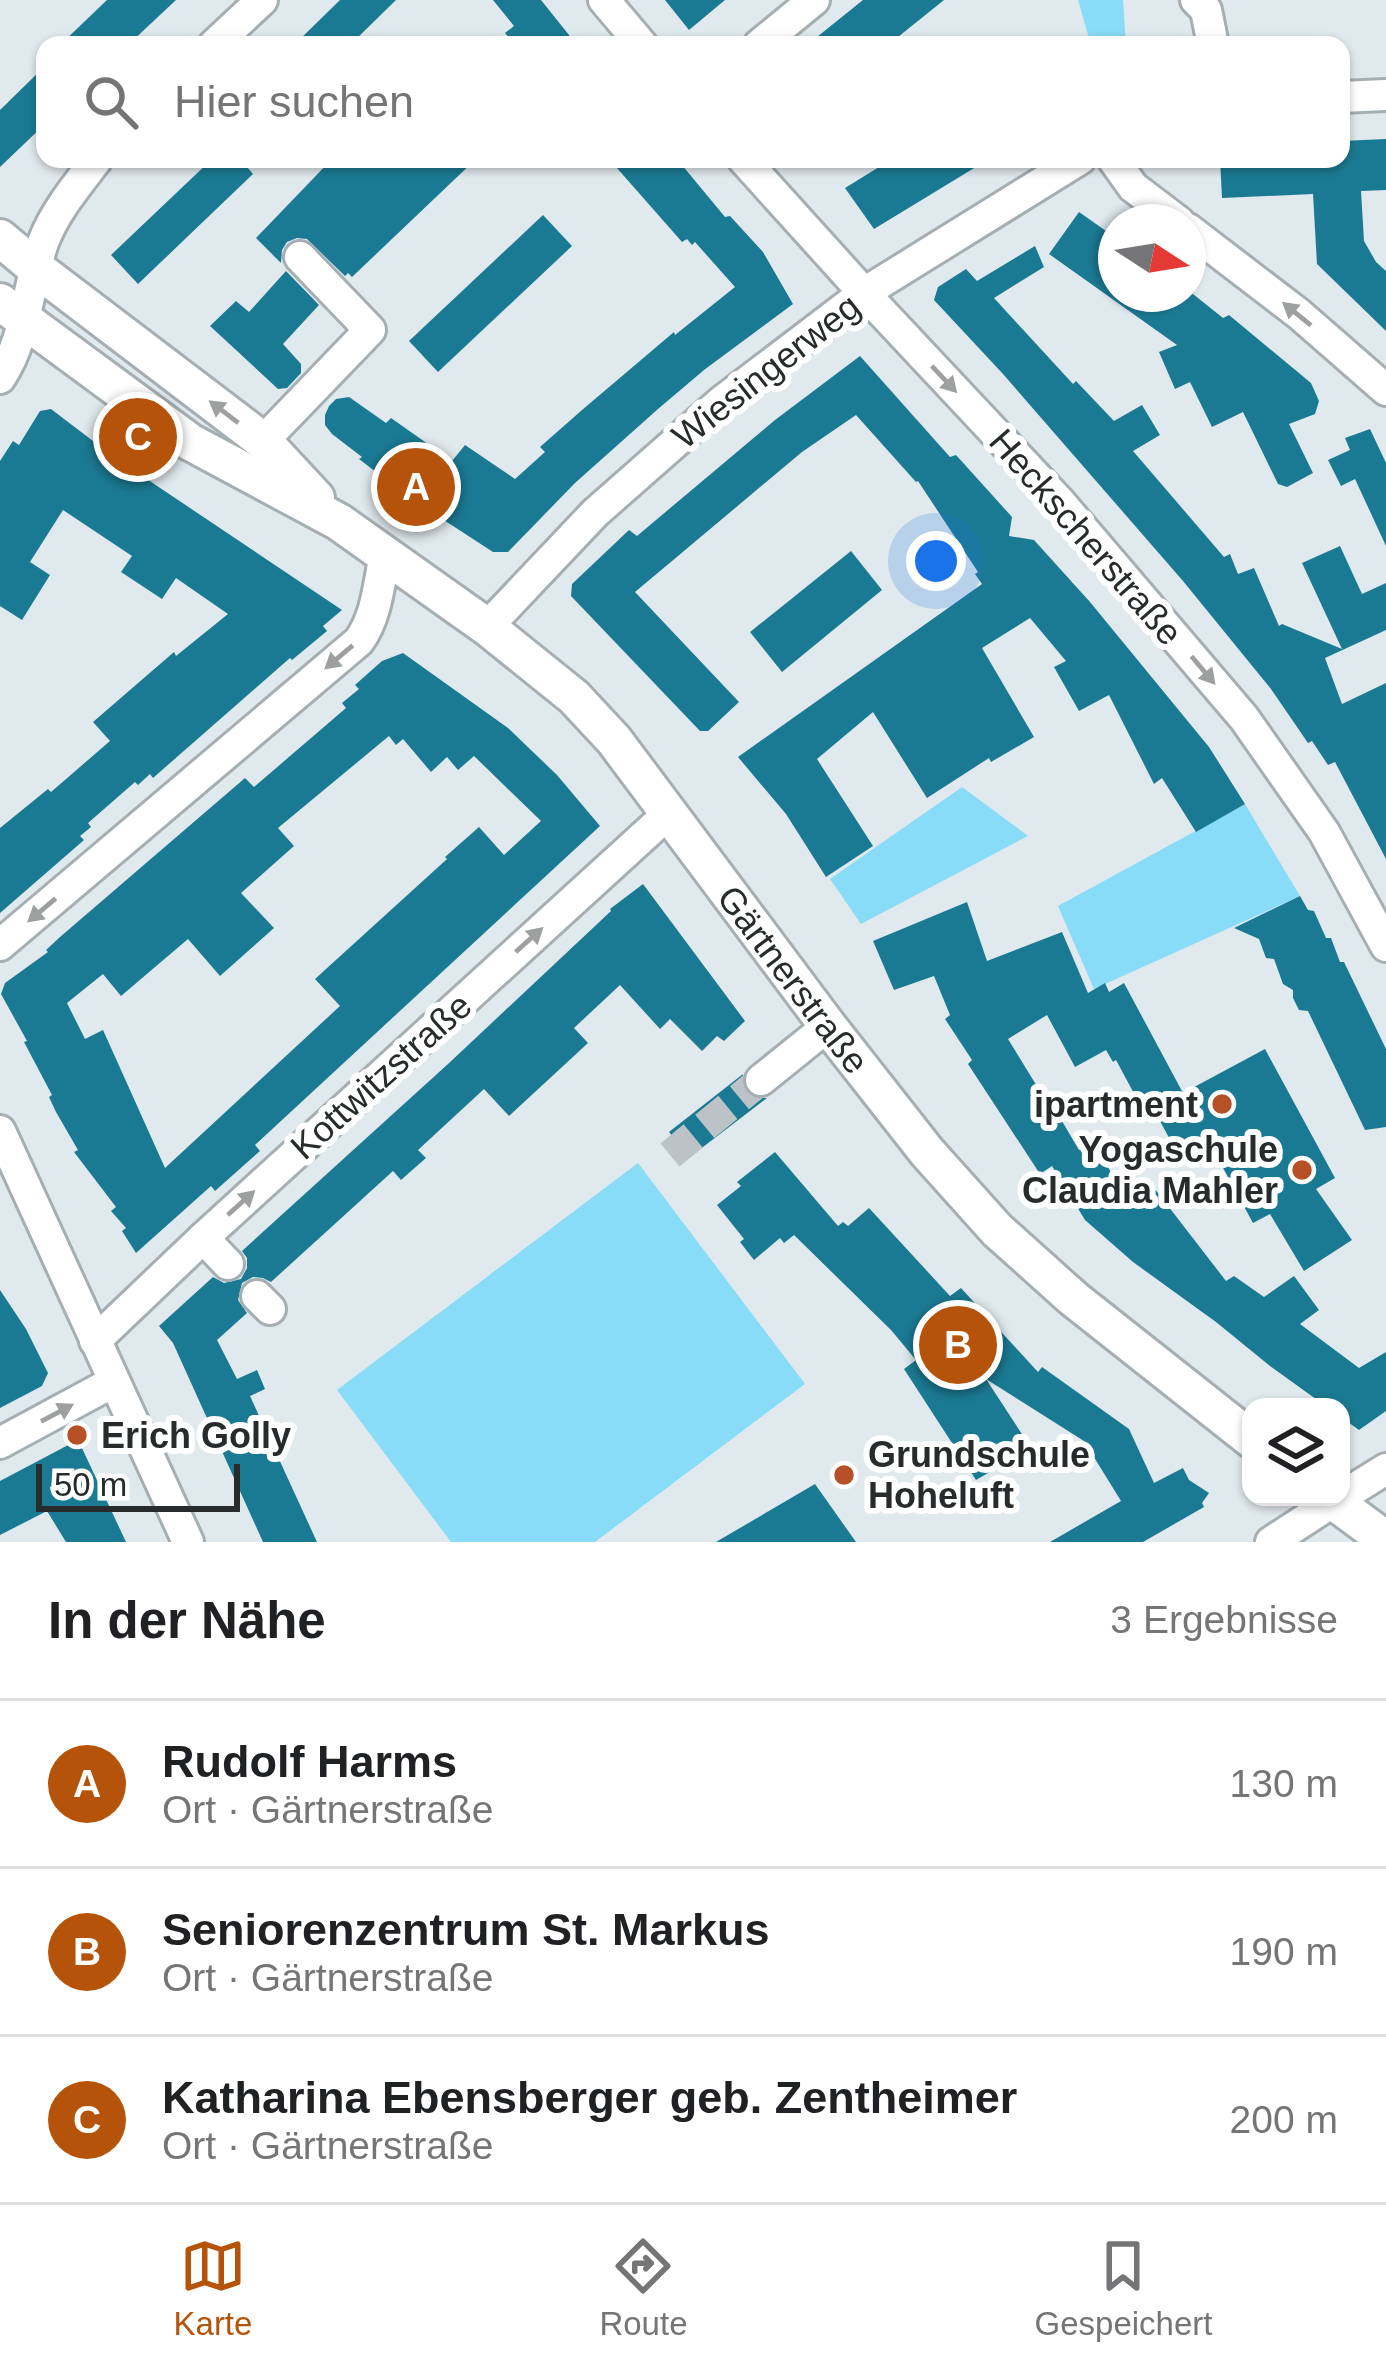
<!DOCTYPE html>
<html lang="de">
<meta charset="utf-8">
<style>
:root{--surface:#fff;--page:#f2f2f2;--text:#202124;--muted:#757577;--line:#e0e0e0;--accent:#b45309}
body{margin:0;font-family:Helvetica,sans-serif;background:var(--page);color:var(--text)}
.controls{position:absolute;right:36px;bottom:36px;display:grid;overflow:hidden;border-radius:24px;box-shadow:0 3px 9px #0004}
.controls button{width:108px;height:108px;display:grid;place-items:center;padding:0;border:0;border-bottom:3px solid var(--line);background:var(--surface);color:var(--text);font:60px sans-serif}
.compass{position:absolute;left:1098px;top:204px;width:108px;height:108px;border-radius:50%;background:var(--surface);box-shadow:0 3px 9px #0004;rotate:102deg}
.scale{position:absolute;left:36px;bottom:30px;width:204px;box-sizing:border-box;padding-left:12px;border:6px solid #282b2c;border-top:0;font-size:33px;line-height:42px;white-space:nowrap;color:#282b2c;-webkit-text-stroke:9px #fff;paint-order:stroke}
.you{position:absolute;left:936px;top:561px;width:42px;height:42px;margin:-30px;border:9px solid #fff;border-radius:50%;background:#1a73e8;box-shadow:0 0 0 18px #1a73e833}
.badge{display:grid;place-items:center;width:78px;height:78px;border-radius:50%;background:var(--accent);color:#fff;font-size:39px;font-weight:700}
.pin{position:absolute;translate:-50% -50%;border:6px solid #fff;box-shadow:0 3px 12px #0006}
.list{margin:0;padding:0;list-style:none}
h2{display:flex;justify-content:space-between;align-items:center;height:156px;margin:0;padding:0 48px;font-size:51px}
h2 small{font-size:39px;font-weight:400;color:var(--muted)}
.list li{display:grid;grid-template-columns:78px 1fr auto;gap:36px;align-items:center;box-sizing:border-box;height:168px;padding:0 48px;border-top:3px solid var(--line)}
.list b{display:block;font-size:45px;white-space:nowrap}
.list p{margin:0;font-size:39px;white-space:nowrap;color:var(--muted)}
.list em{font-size:39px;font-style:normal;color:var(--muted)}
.icon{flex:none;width:66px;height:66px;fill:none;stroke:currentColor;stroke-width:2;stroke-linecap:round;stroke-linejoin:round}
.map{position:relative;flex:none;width:1386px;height:1542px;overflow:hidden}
.search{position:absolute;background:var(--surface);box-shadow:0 3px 9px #0004;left:36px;right:36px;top:36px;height:132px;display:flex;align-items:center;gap:30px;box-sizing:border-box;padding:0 42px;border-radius:24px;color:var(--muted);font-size:45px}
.sheet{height:660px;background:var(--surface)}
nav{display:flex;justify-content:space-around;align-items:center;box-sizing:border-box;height:168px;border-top:3px solid var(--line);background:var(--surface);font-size:33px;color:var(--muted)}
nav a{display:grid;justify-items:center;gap:6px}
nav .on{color:var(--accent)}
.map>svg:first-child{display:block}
.green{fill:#88dcf7}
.building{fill:#1b7a93;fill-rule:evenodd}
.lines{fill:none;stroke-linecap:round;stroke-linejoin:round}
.minor-tunnel{stroke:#bbc3c6;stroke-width:30;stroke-dasharray:30 15;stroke-linecap:butt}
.minor-casing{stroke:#a5aeb2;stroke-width:36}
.major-casing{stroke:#a5aeb2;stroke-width:42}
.minor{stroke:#fff;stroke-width:30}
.major{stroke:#fff;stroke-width:36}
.oneway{fill:#9ea0a0}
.poi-dot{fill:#b65026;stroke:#fff;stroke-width:4.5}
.labels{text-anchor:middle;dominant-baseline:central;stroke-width:12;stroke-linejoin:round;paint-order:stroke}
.street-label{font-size:36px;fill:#282b2c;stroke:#fff}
.poi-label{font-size:36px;font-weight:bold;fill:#282b2c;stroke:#fff;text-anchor:end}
</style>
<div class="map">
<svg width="1386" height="1542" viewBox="0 0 1386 1542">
<rect width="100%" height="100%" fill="#e0e9ed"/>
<g class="green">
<polygon points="1078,0 1123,0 1126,45 1091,45"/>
<polygon points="962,787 1028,836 861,924 830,879"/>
<polygon points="1245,804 1300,896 1094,989 1058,906"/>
<polygon points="638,1163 805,1384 595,1542 451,1542 337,1390"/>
</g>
<g class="building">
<polygon points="107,0 176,0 128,45 60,45"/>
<polygon points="340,0 396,0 350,45 294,45"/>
<polygon points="493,0 541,0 577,45 515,45 505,33 514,26"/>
<polygon points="665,0 725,0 689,30"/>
<polygon points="863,0 944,0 888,45 807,45"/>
<polygon points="45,66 45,124 0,167 0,110"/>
<polygon points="1386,139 1386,190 1361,191 1364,241 1376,262 1386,271 1386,331 1317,264 1313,194 1222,198 1220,159 1341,159 1341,141"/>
<polygon points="212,159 240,159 253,174 138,284 111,255"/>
<polygon points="332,159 476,159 352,277 348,273 345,276 307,239 297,238 287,242 282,250 281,263 256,238"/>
<polygon points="609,159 677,159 725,217 730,216 763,252 793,304 704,370 658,409 575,483 508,552 493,552 410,498 359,459 362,457 332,434 325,425 325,415 329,406 336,399 349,397 386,423 391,418 452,461 465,445 515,479 545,452 540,447 582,410 674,332 675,335 735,287 695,242 692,245 687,239 682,242"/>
<polygon points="892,159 989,159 874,229 845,188"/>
<polygon points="1079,212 1116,238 1116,294 1193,294 1223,318 1229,315 1311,383 1319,401 1315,414 1289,424 1313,473 1287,487 1278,484 1243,412 1212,427 1190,382 1175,389 1159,352 1177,345 1049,254"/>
<polygon points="543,215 572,246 438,372 409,341"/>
<polygon points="1035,246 1044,267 994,298 1073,384 1076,381 1114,421 1142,405 1160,435 1133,451 1224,557 1230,554 1238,574 1254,568 1279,626 1282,624 1342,649 1302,563 1340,546 1362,594 1386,583 1386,630 1325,658 1342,704 1386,683 1386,859 1335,762 1328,765 1312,741 1308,743 1271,689 1183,581 1003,374 934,300 938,287 966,269 977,281"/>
<polygon points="286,271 319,305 283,344 301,364 301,373 287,388 278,389 210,326 236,301 249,312"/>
<polygon points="860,356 950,457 956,455 1012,517 1009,536 1034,540 1090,602 1209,747 1245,804 1196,832 1162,778 1154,784 1109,695 1079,711 1054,667 1066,661 1030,618 982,648 1034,737 991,762 989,758 927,798 873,712 817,759 873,846 826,877 786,814 738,757 982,584 975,574 978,572 918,481 916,482 856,415 802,452 635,592 739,702 708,731 700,731 571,596 572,584 629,530 637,536 775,420"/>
<polygon points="51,409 114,457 342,610 323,626 327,631 292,660 290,658 153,778 150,774 138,785 135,782 88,823 91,827 80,836 84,840 0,913 0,828 48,789 51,792 110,741 93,722 174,652 176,656 228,614 176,578 162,599 121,572 132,556 63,510 30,562 50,575 22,620 0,606 0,461 13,441 19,445 40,411"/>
<polygon points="1370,429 1386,463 1386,546 1355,479 1341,486 1328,460 1350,450 1345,438"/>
<polygon points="851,551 882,590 782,672 750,632"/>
<path d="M403,653l105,75 49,47 43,51 -345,319 5,6 -45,40 -4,-5 -75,67 -14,-22 4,-3 -15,-17 5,-4 -42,-55 4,-2 -22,-38 -7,-15 3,-2 -28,-53 3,-1 -26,-47 4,-11 43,-31 -2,-2 14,-13 185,-159 9,9 92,-79 -4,-5 17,-14 -4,-4 27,-24zM389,736l7,9 7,-6 28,33 16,-15 11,13 16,-14 67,65 -37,34 -25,-28 -34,30 2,2 -132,120 25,27 -175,162 -62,-138 -18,9 -18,-36 36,-29 18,22 67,-57 32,37 54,-48 -33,-35 53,-47 -16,-18z"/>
<polygon points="643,884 745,1021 724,1041 717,1036 702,1051 670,1019 660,1029 620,985 574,1028 588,1043 509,1116 484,1089 418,1150 426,1158 401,1180 393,1171 271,1282 263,1278 253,1277 242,1283 238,1300 247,1313 217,1340 237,1379 257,1370 265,1389 250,1396 317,1542 263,1542 173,1343 159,1326 213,1277 224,1283 241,1279 247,1268 247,1258 242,1251 448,1064 611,911 610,909"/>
<polygon points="1300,896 1308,910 1314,911 1326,938 1331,938 1340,962 1344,962 1386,1049 1386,1127 1365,1130 1308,1011 1299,1010 1293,998 1293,990 1283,984 1274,959 1266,958 1259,939 1234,928"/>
<polygon points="967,902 987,961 1062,932 1088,993 1105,983 1109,992 1124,983 1183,1093 1265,1049 1335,1178 1316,1189 1352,1240 1304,1271 1270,1214 1253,1223 1209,1142 1180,1158 1154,1110 1145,1114 1116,1060 1113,1062 1106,1050 1075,1067 1047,1015 1008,1039 1046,1101 1049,1099 1079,1150 1094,1142 1123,1194 1148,1180 1226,1281 1234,1276 1264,1297 1294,1276 1319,1310 1300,1324 1359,1368 1386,1352 1386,1411 1359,1430 1341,1417 1341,1407 1327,1407 1270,1366 1216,1322 1133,1262 1085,1220 1052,1166 1040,1174 968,1064 972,1060 945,1019 950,1015 934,976 894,990 873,941"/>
<polygon points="743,1074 742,1084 747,1093 755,1098 767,1098 690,1157 669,1132"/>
<polygon points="775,1152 838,1226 843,1222 848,1226 869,1208 950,1296 961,1288 1038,1372 1042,1367 1129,1429 1154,1483 1183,1468 1189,1480 1209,1493 1202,1503 1204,1507 1143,1542 1050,1542 1121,1501 1084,1441 986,1379 1029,1445 997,1463 1000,1466 976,1480 904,1369 916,1360 891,1330 794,1235 784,1243 780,1238 754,1260 740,1242 744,1239 717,1205 741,1186 737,1182"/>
<polygon points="0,1290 26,1329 48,1373 42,1386 0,1408"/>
<polygon points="72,1443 81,1446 126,1542 66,1542 47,1511 0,1535 0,1481"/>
<polygon points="815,1484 856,1542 716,1542"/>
</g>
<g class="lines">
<polyline class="minor-tunnel" points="670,1155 761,1080"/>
<defs>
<g id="minor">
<polyline points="604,0 642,45"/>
<polyline points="1196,0 1206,10 1213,45"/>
<polyline points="214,45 262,0"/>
<polyline points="759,45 814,0"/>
<polyline points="1341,97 1386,95"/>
<polyline points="743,159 864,293 1059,501 1244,718 1324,832 1386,946"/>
<polyline points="1113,159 1133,187 1179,222"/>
<polyline points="1188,229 1299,314 1386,390"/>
<path d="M0,378c28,-42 27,-93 44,-138 12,-30 34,-56 53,-81"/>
<polyline points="263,441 370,330 300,257"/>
<polyline points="487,627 595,513 721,402 864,293 1080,159"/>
<path d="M0,945l359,-304c18,-25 20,-58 26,-87"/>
<polyline points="761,1080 828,1026"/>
<polyline points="0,1131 188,1542"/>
<polyline points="203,1238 228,1264"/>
<polyline points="257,1296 270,1309"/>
<polyline points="95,1341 203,1238 669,813"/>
<polyline points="0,1443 113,1382"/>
<polyline points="1341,1497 1386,1469"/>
<polyline points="1271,1542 1340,1497"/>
</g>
<g id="major">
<polyline points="0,238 37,269 263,441 316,498"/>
<path id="s1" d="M0,302l190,140 149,80 148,105 87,70 40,43 214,286 99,126 70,78 77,69 177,140"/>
<polyline points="1328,1497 1386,1540"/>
</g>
</defs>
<use href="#minor" class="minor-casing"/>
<use href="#major" class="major-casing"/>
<use href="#minor" class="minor"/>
<use href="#major" class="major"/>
</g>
<defs><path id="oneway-solid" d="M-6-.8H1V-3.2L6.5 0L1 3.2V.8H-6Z" transform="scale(3)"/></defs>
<g class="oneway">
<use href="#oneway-solid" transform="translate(1297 314) rotate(-141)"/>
<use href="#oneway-solid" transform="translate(944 379) rotate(47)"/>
<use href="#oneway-solid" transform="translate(224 412) rotate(-143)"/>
<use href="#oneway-solid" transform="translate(339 657) rotate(140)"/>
<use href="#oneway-solid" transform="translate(1203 670) rotate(50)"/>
<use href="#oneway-solid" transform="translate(42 910) rotate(140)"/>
<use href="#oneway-solid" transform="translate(529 940) rotate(-42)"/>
<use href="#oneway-solid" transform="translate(241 1203) rotate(-42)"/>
<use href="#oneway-solid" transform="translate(57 1413) rotate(-28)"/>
</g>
<g class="poi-dot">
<circle cx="1222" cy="1104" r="12"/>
<circle cx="1302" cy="1170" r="12"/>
<circle cx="77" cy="1435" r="12"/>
<circle cx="844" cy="1475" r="12"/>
</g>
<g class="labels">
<g class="street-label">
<text transform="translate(766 371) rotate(-38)">Wiesingerweg</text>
<text transform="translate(1086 537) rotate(49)">Heckscherstraße</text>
<text stroke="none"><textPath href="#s1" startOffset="1056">Gärtnerstraße</textPath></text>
<text transform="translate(381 1076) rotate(-42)">Kottwitzstraße</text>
</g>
<g class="poi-label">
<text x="1198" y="1104">ipartment</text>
<text x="1278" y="1149">Yogaschule<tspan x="1278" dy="41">Claudia Mahler</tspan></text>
<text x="101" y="1435" text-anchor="start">Erich Golly</text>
<text x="868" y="1454" text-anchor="start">Grundschule<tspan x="868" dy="41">Hoheluft</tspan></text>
</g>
</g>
</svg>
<div class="controls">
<button><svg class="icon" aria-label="layers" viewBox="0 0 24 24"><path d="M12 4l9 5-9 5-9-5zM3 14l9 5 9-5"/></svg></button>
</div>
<svg class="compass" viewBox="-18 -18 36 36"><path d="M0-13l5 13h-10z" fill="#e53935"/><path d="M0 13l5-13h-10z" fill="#757577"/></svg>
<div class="scale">50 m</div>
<div class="you"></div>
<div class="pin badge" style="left:416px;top:487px">A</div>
<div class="pin badge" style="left:958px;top:1345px">B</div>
<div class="pin badge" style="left:138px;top:437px">C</div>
<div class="search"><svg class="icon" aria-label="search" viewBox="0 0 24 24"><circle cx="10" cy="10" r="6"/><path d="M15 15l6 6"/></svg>Hier suchen</div>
</div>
<section class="sheet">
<h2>In der Nähe<small>3 Ergebnisse</small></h2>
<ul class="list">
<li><span class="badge">A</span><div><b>Rudolf Harms</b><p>Ort · Gärtnerstraße</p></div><em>130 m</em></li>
<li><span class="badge">B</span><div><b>Seniorenzentrum St. Markus</b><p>Ort · Gärtnerstraße</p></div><em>190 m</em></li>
<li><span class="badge">C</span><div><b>Katharina Ebensberger geb. Zentheimer</b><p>Ort · Gärtnerstraße</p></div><em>200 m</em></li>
</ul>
</section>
<nav>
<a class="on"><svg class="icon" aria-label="map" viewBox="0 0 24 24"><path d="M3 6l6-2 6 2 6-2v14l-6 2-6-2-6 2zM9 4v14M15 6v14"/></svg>Karte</a>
<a><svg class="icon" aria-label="directions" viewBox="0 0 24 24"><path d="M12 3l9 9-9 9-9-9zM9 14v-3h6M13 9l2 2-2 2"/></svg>Route</a>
<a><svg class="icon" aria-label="saved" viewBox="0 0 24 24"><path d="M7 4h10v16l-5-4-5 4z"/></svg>Gespeichert</a>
</nav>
